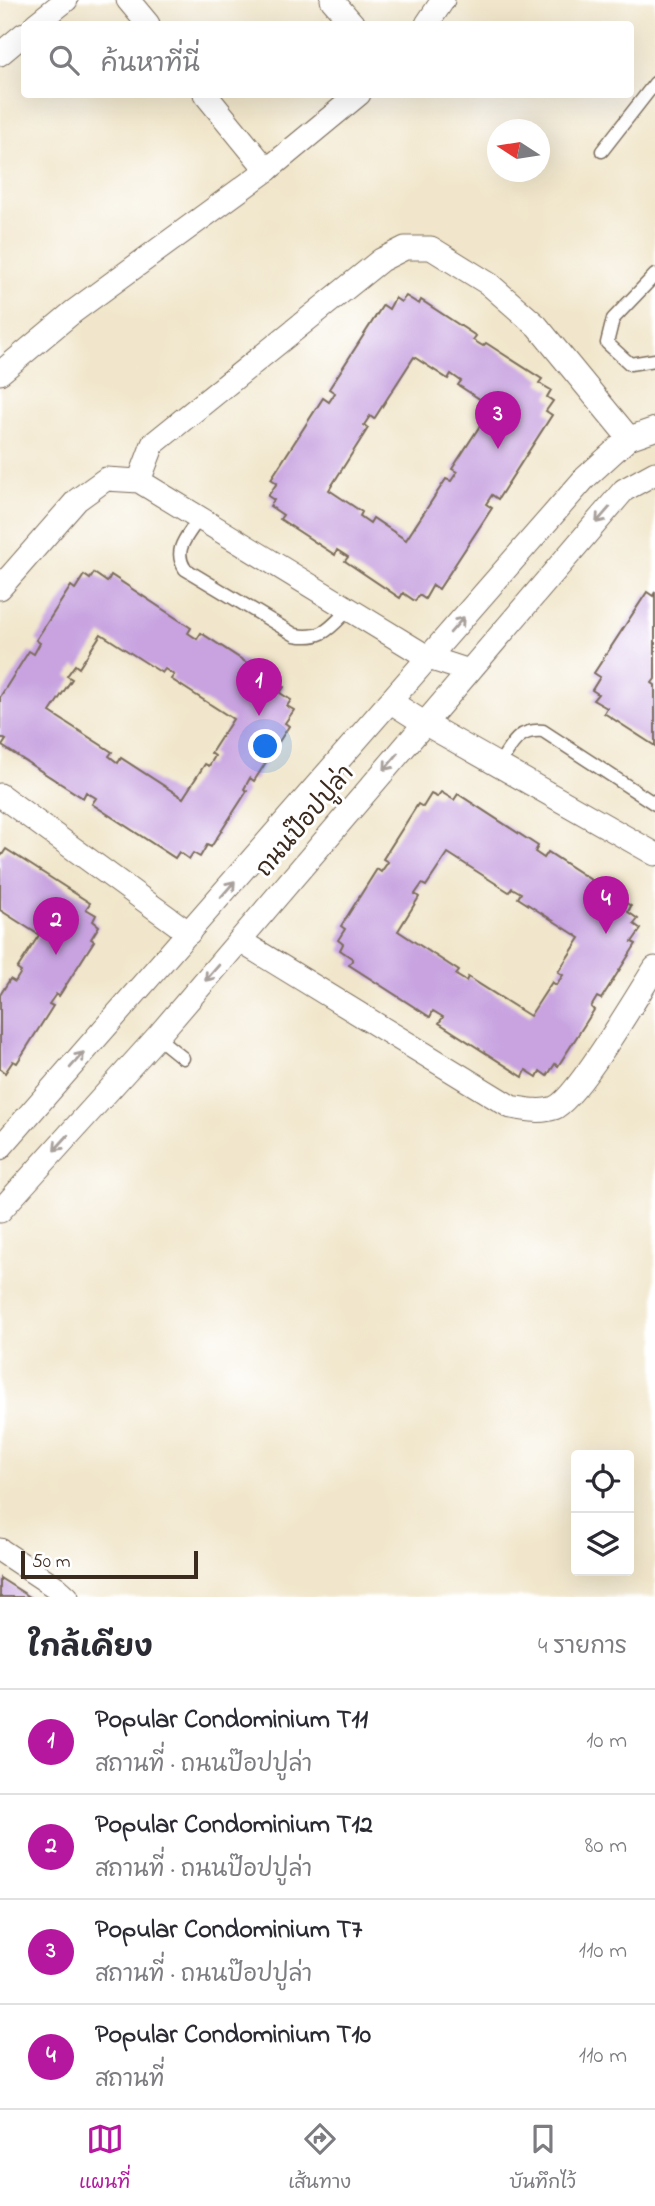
<!DOCTYPE html>
<html lang="th">
<meta charset="utf-8">
<style>
:root{--surface:#fff;--page:#f7f7f7;--text:#2b2b33;--muted:#7c7c81;--line:#e1e1e2;--accent:#b5179e}
body{margin:0;font-family:"Indie Flower","Playpen Sans Thai",sans-serif;background:var(--page);color:var(--text)}
.controls{position:absolute;right:21px;bottom:21px;display:grid;overflow:hidden;border-radius:7px;box-shadow:0 7px 28px #0002}
.controls button{width:63px;height:63px;display:grid;place-items:center;padding:0;border:0;border-bottom:2px solid var(--line);background:var(--surface);color:var(--text);font:35px sans-serif}
.compass{position:absolute;left:487px;top:119px;width:63px;height:63px;border-radius:50%;background:var(--surface);box-shadow:0 7px 28px #0002;rotate:282deg}
.scale{position:absolute;left:21px;bottom:18px;width:177px;box-sizing:border-box;padding-left:7px;border:4px solid #3b2a1e;border-top:0;font-size:19px;line-height:24px;white-space:nowrap;color:#3b2a1e;-webkit-text-stroke:5px #fff;paint-order:stroke}
.you{position:absolute;left:266px;top:747px;width:24px;height:24px;margin:-18px;border:5px solid #fff;border-radius:50%;background:#1a73e8;box-shadow:0 0 0 10px #1a73e833}
.badge{display:grid;place-items:center;width:46px;height:46px;border-radius:50%;background:var(--accent);color:#fff;font-size:23px;font-weight:700}
.pin{position:absolute;translate:-50% -58px;filter:drop-shadow(0 2px 4px #0008)}
.pin::after{content:'';position:absolute;top:37px;width:24px;height:21px;background:inherit;clip-path:polygon(0 0,100% 0,50% 100%)}
.list{margin:0;padding:0;list-style:none}
h2{display:flex;justify-content:space-between;align-items:center;height:91px;margin:0;padding:0 28px;font-size:30px}
h2 small{font-size:23px;font-weight:400;color:var(--muted)}
.list li{display:grid;grid-template-columns:46px 1fr auto;gap:21px;align-items:center;box-sizing:border-box;height:105px;padding:0 28px;border-top:2px solid var(--line)}
.list b{display:block;font-size:26px;white-space:nowrap}
.list p{margin:0;font-size:23px;white-space:nowrap;color:var(--muted)}
.list em{font-size:23px;font-style:normal;color:var(--muted)}
.icon{flex:none;width:38px;height:38px;fill:none;stroke:currentColor;stroke-width:2;stroke-linecap:round;stroke-linejoin:round}
.map{position:relative;flex:none;width:655px;height:1597px;overflow:hidden}
.search{position:absolute;background:var(--surface);box-shadow:0 7px 28px #0002;left:21px;right:21px;top:21px;height:77px;display:flex;align-items:center;gap:18px;box-sizing:border-box;padding:0 24px;border-radius:7px;color:var(--muted);font-size:26px}
.sheet{height:511px;background:var(--surface)}
nav{display:flex;justify-content:space-around;align-items:center;box-sizing:border-box;height:98px;border-top:2px solid var(--line);background:var(--surface);font-size:19px;color:var(--muted)}
nav a{display:grid;justify-items:center;gap:4px}
nav .on{color:var(--accent)}
.map>svg:first-child{display:block}
.building{fill:#c8a3e0;fill-rule:evenodd}
.lines{fill:none;stroke-linecap:round;stroke-linejoin:round}
.service-casing{stroke:#7b6c5b;stroke-width:15}
.minor-casing{stroke:#7b6c5b;stroke-width:25}
.service{stroke:#fff;stroke-width:12}
.minor{stroke:#fff;stroke-width:23}
.oneway{stroke:#a79f9a}
.labels{text-anchor:middle;dominant-baseline:central;stroke-width:6;stroke-linejoin:round;paint-order:stroke}
.street-label{font-size:24px;fill:#3b2a1e;stroke:#fff}
</style>
<div class="map">
<svg width="655" height="1597" viewBox="0 0 655 1597">
<rect width="100%" height="100%" fill="#fff"/>
<filter id="ink" filterUnits="userSpaceOnUse"><feTurbulence type="fractalNoise" baseFrequency=".0143" numOctaves="2"/><feDisplacementMap in="SourceGraphic" scale="14" xChannelSelector="R" yChannelSelector="G"/><feConvolveMatrix kernelMatrix="1 2 1 2 8 2 1 2 1" color-interpolation-filters="sRGB"/></filter>
<filter id="wash" filterUnits="userSpaceOnUse"><feTurbulence type="fractalNoise" baseFrequency=".00686" numOctaves="4" result="noise"/><feDisplacementMap in="SourceGraphic" scale="28" xChannelSelector="R" yChannelSelector="G"/><feGaussianBlur stdDeviation="1.57" result="paint"/><feColorMatrix in="noise" values="0 0 0 0 0 0 0 0 0 0 0 0 0 0 0 0 0 1.4 0 .05"/><feComposite in="paint" operator="in"/></filter>
<g filter="url(#wash)">
<rect width="100%" height="100%" fill="#f1e6cb"/>
<g id="blocks">
<g class="building">
<path d="M406,296l13,8 2,-4 55,36 -3,4 10,6 3,-3 56,36 -3,4 12,7 -4,7 6,4 -7,10 6,4 -54,84 -6,-4 -6,9 6,4 -53,81 -6,-4 -8,14 -6,-4 -4,6 -12,-8 -3,5 -55,-37 3,-4 -11,-7 -2,5 -55,-36 3,-4 -13,-9 4,-6 -6,-4 9,-13 -6,-4 52,-81 6,4 6,-9 -6,-4 54,-84 6,4 6,-11 6,4zM414,357l34,22 3,-5 10,7 -3,4 34,22 -40,62 5,3 -6,9 -5,-2 -40,61 -33,-22 -3,5 -10,-7 2,-4 -33,-22 39,-62 -4,-3 6,-9 4,3z"/>
<path d="M94,573l13,9 4,-7 80,53 -3,5 9,6 4,-6 83,54 -4,6 11,7 -4,6 7,4 -9,13 4,3 -35,55 -4,-3 -6,11 3,2 -36,56 -4,-2 -7,12 -7,-4 -4,6 -10,-7 -4,6 -83,-54 4,-6 -10,-6 -3,6 -81,-52 4,-6 -6,-3v-40l29,-46 5,3 6,-11 -4,-3 35,-54 4,3 9,-14 6,4zM101,634l61,39 3,-4 9,6 -3,4 62,40 -22,34 4,3 -6,10 -4,-2 -22,34 -62,-40 -3,5 -9,-7 3,-4 -62,-40 22,-33 -5,-3 8,-11 4,3z"/>
<polygon points="647,592 653,596 655,592 655,679 652,683 655,685 655,746 604,713 607,708 593,700 598,694 592,690 600,677 594,673"/>
<path d="M441,792l13,8 4,-6 80,52 -3,6 9,6 4,-6 83,54 -3,6 10,7 -4,5 7,5 -9,13 4,2 -35,55 -4,-2 -6,10 3,3 -36,56 -3,-2 -8,12 -7,-5 -3,6 -11,-7 -3,7 -84,-54 4,-6 -10,-6 -3,6 -81,-52 4,-6 -13,-9 3,-6 -5,-4 7,-11 -4,-3 36,-57 4,3 7,-10 -5,-3 35,-55 5,3 8,-13 6,3zM448,853l61,39 3,-4 9,5 -3,5 62,40 -22,34 5,3 -7,10 -4,-3 -22,34 -62,-39 -2,4 -10,-6 3,-4 -61,-40 21,-34 -4,-3 7,-10 4,2z"/>
<polygon points="6,849 90,903 86,909 96,915 93,921 99,926 91,939 94,941 59,996 56,994 49,1004 53,1006 17,1063 13,1061 5,1073 0,1069 0,995 10,979 15,982 21,972 17,969 39,935 0,910 0,853 2,855"/>
<polygon points="0,1578 30,1597 0,1597"/>
</g>
</g>
</g>
<g filter="url(#ink)">
<use href="#blocks" fill-opacity="0" stroke="#7b6c5b" stroke-width="2"/>
<g class="lines">
<defs>
<g id="service">
<polyline points="602,151 655,83"/>
<polyline points="655,275 613,319 607,343 630,364 655,360"/>
<path d="M199,518c-11,18 -27,31 -14,51l110,66c28,5 35,-7 53,-25"/>
<path d="M499,764c13,-19 18,-35 44,-33l112,73"/>
<polyline points="157,1037 183,1058"/>
</g>
<g id="minor">
<polyline points="128,0 148,24"/>
<polyline points="332,0 353,24"/>
<polyline points="36,24 66,0"/>
<polyline points="427,24 443,0"/>
<polyline points="0,54 24,34"/>
<polyline points="205,94 267,170"/>
<polyline points="0,373 73,312 267,170 359,94"/>
<polyline points="139,481 153,444 381,260 405,248 431,248 489,284 537,326 629,438"/>
<polyline points="0,588 77,500 106,479 139,481 429,658 469,671"/>
<polyline points="391,702 424,723 655,854"/>
<polyline points="0,795 189,933"/>
<path d="M240,941l271,166c13,2 29,6 43,1 23,-9 84,-114 101,-140"/>
<polyline points="0,1148 585,478 629,438 655,429"/>
<polyline points="0,1211 157,1037 624,490 655,473"/>
<polyline points="0,1550 57,1588 67,1597"/>
</g>
</defs>
<use href="#service" class="service-casing"/>
<use href="#minor" class="minor-casing"/>
<use href="#service" class="service"/>
<use href="#minor" class="minor"/>
</g>
<defs><path id="oneway-shaft" d="M-6 0H5M1.5-3L5.5 0L1.5 3" fill="none" stroke-width="1.6" stroke-linecap="round" stroke-linejoin="round" transform="scale(1.75)"/></defs>
<g class="oneway">
<use href="#oneway-shaft" transform="translate(603 515) rotate(131)"/>
<use href="#oneway-shaft" transform="translate(457 625) rotate(-49)"/>
<use href="#oneway-shaft" transform="translate(391 762) rotate(130)"/>
<use href="#oneway-shaft" transform="translate(228 889) rotate(-49)"/>
<use href="#oneway-shaft" transform="translate(212 973) rotate(131)"/>
<use href="#oneway-shaft" transform="translate(77 1060) rotate(-49)"/>
<use href="#oneway-shaft" transform="translate(61 1143) rotate(132)"/>
</g>
</g>
<g class="labels">
<g class="street-label">
<text transform="translate(306 822) rotate(-50)">ถนนป๊อปปูล่า</text>
</g>
</g>
</svg>
<div class="controls">
<button><svg class="icon" aria-label="locate" viewBox="0 0 24 24"><circle cx="12" cy="12" r="6"/><path d="M12 2v4M12 18v4M2 12h4M18 12h4"/></svg></button>
<button><svg class="icon" aria-label="layers" viewBox="0 0 24 24"><path d="M12 4l9 5-9 5-9-5zM3 14l9 5 9-5"/></svg></button>
</div>
<svg class="compass" viewBox="-18 -18 36 36"><path d="M0-13l5 13h-10z" fill="#e53935"/><path d="M0 13l5-13h-10z" fill="#7c7c81"/></svg>
<div class="scale">50 m</div>
<div class="you"></div>
<div class="pin badge" style="left:259px;top:716px">1</div>
<div class="pin badge" style="left:56px;top:955px">2</div>
<div class="pin badge" style="left:498px;top:449px">3</div>
<div class="pin badge" style="left:606px;top:934px">4</div>
<div class="search"><svg class="icon" aria-label="search" viewBox="0 0 24 24"><circle cx="10" cy="10" r="6"/><path d="M15 15l6 6"/></svg>ค้นหาที่นี่</div>
</div>
<section class="sheet">
<h2>ใกล้เคียง<small>4 รายการ</small></h2>
<ul class="list">
<li><span class="badge">1</span><div><b>Popular Condominium T11</b><p>สถานที่ · ถนนป๊อปปูล่า</p></div><em>10 m</em></li>
<li><span class="badge">2</span><div><b>Popular Condominium T12</b><p>สถานที่ · ถนนป๊อปปูล่า</p></div><em>80 m</em></li>
<li><span class="badge">3</span><div><b>Popular Condominium T7</b><p>สถานที่ · ถนนป๊อปปูล่า</p></div><em>110 m</em></li>
<li><span class="badge">4</span><div><b>Popular Condominium T10</b><p>สถานที่</p></div><em>110 m</em></li>
</ul>
</section>
<nav>
<a class="on"><svg class="icon" aria-label="map" viewBox="0 0 24 24"><path d="M3 6l6-2 6 2 6-2v14l-6 2-6-2-6 2zM9 4v14M15 6v14"/></svg>แผนที่</a>
<a><svg class="icon" aria-label="directions" viewBox="0 0 24 24"><path d="M12 3l9 9-9 9-9-9zM9 14v-3h6M13 9l2 2-2 2"/></svg>เส้นทาง</a>
<a><svg class="icon" aria-label="saved" viewBox="0 0 24 24"><path d="M7 4h10v16l-5-4-5 4z"/></svg>บันทึกไว้</a>
</nav>
